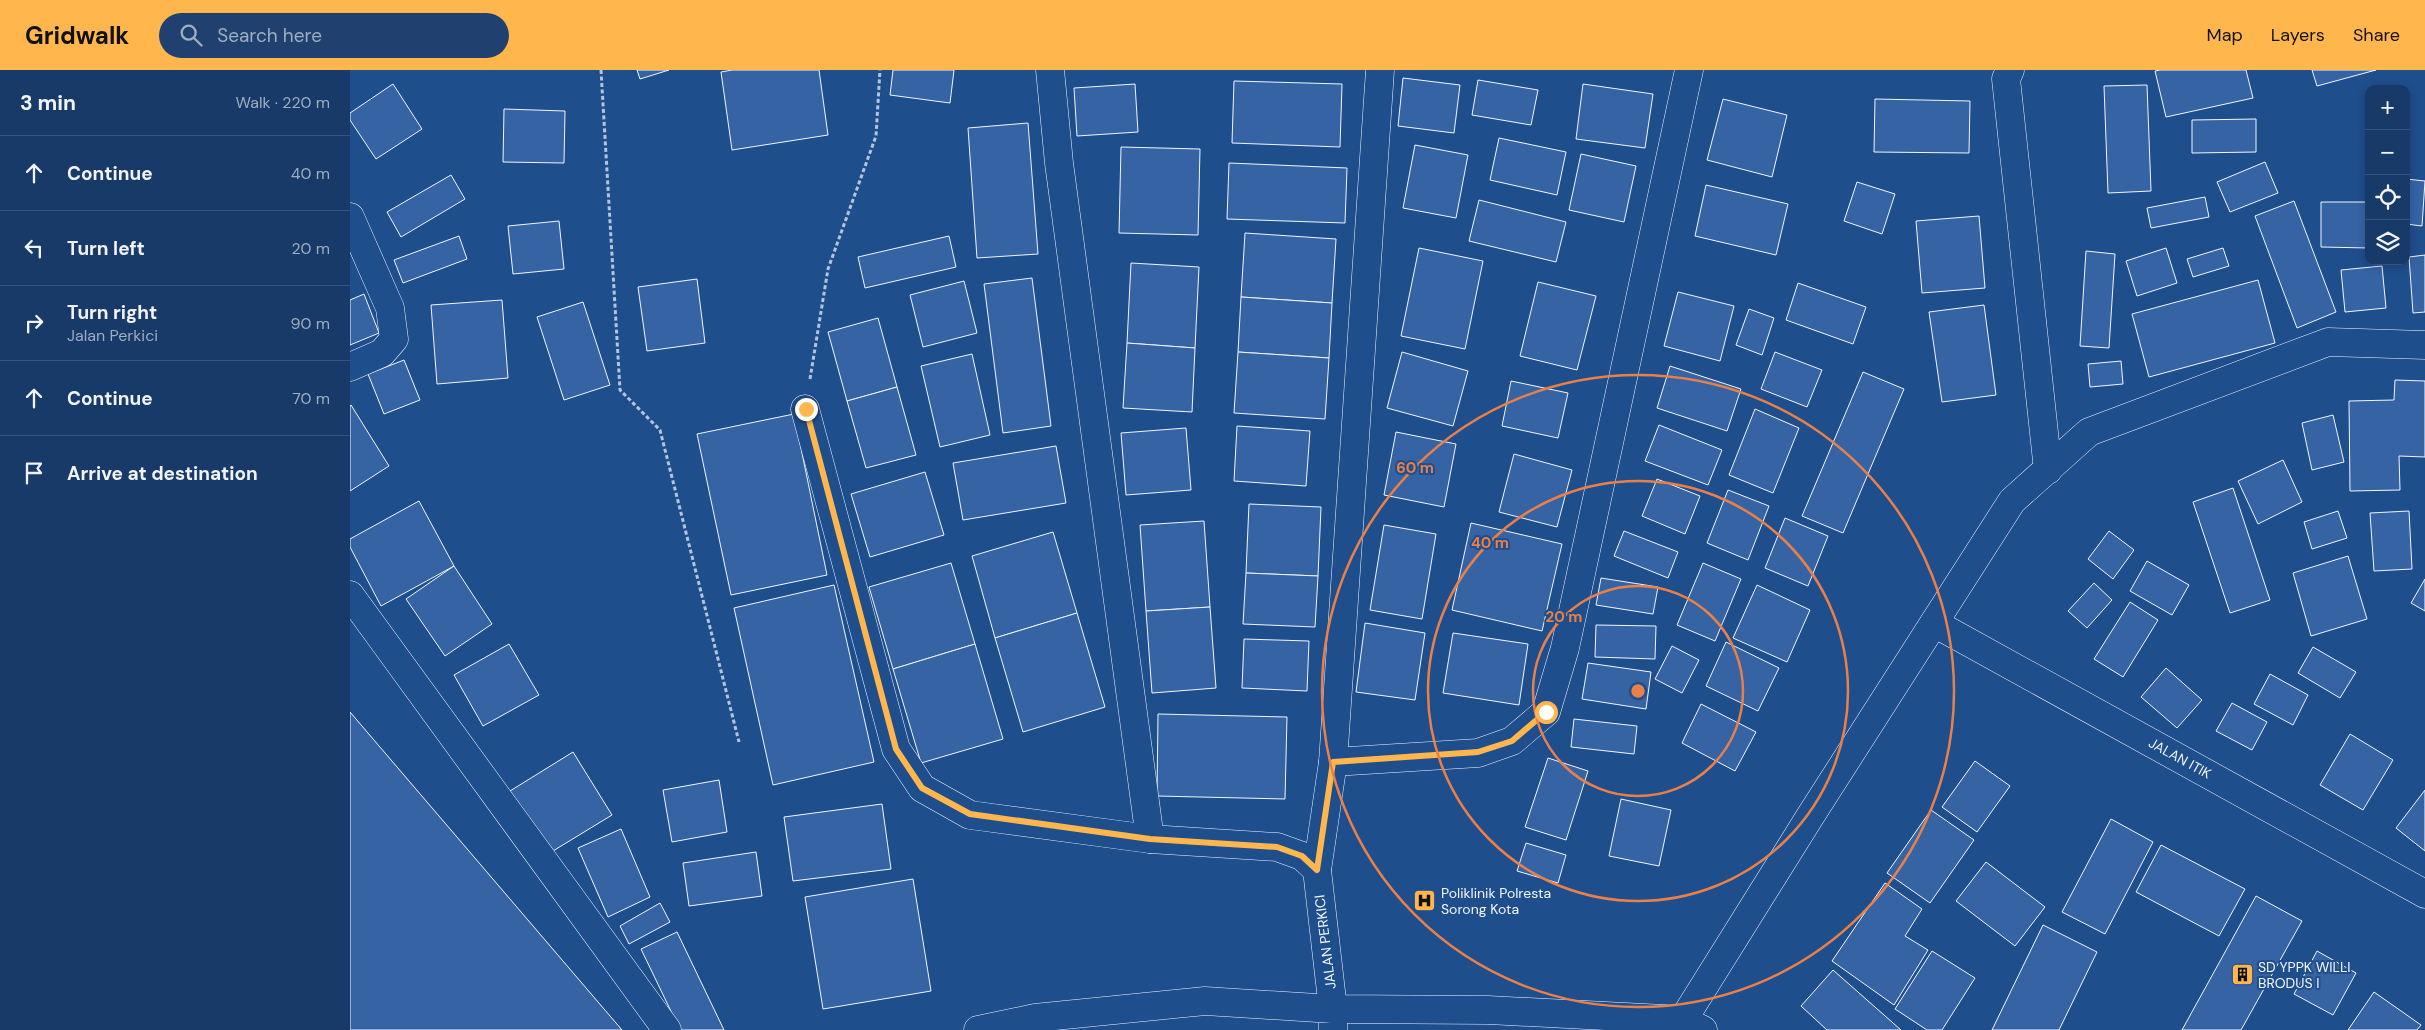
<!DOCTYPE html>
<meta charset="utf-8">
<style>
:root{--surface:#173a69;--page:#20416f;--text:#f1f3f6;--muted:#9eadc0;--line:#36547d;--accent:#ffb74d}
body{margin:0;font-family:"DM Sans",sans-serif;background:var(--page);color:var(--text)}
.controls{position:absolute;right:15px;top:15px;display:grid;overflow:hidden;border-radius:10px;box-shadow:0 2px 8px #0003}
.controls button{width:45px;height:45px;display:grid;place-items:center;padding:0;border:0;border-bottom:1px solid var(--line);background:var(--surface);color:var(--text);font:25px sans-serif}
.stop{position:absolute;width:15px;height:15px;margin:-11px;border:4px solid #ffb74d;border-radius:50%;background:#fff}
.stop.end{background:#ffb74d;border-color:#fff;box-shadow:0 1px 5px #0008}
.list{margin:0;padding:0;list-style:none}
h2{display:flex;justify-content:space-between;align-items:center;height:65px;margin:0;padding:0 20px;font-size:21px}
h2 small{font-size:16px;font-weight:400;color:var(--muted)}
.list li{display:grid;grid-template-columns:32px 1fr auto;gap:15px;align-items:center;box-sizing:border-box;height:75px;padding:0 20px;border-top:1px solid var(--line)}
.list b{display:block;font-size:19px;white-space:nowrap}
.list p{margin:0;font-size:16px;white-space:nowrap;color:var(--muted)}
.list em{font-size:16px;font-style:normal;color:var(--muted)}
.icon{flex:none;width:28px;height:28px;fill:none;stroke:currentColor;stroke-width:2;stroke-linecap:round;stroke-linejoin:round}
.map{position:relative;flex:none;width:2075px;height:960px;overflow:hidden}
header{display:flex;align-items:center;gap:30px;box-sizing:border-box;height:70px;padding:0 25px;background:var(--accent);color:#111}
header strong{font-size:24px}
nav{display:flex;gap:28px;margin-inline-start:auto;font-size:18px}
.search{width:350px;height:45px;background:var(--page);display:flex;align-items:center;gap:12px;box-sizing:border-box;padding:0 18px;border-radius:28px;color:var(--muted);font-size:19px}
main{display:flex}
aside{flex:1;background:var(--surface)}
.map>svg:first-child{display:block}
.building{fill:#3563a3;stroke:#f2f6ff}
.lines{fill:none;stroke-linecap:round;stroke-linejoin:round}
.minor-casing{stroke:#f2f6ff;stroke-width:29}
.path{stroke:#b3c4dc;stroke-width:3;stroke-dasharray:4 2.5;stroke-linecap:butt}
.minor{stroke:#1f4e8c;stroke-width:28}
.route{stroke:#ffb74d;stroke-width:6}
.ring{fill:none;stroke:#ea8049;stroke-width:2.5}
.labels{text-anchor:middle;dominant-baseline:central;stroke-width:4;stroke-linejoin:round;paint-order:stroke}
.street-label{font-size:14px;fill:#f2f6ff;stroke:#1f4e8c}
.poi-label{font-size:14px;fill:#f2f6ff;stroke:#1f4e8c;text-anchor:start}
.centre{fill:#ea8049;stroke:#1f4e8c;stroke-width:2.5}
.ring-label{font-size:15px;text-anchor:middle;font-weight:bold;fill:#ea8049;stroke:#1f4e8c;stroke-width:4;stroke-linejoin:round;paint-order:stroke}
</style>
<header>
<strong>Gridwalk</strong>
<div class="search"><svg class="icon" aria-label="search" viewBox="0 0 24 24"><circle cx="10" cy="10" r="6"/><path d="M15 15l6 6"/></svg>Search here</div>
<nav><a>Map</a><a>Layers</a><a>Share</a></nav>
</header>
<main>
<aside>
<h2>3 min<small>Walk · 220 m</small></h2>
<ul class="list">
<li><svg class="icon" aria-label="ahead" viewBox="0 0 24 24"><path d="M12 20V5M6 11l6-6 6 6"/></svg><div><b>Continue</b></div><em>40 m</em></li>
<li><svg class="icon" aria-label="left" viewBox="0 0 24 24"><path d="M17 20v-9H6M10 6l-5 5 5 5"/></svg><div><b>Turn left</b></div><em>20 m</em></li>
<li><svg class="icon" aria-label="right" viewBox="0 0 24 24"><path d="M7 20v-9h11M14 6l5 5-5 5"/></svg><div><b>Turn right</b><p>Jalan Perkici</p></div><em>90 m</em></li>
<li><svg class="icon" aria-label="ahead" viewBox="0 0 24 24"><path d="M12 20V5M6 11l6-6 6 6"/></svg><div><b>Continue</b></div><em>70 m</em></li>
<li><svg class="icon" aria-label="arrive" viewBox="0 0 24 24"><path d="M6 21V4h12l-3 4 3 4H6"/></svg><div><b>Arrive at destination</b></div></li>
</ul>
</aside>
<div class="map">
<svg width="2075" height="960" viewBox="0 0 2075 960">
<rect width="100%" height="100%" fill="#1f4e8c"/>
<g class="building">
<polygon points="287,0 319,0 290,9"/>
<polygon points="382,0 469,0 478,65 382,80 371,2"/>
<polygon points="543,0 604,0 600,33 540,25"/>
<polygon points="1810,0 1896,0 1903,28 1816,47 1805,1"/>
<polygon points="1962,0 2026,0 1967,16"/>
<polygon points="1053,8 1110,15 1104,63 1048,56"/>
<polygon points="1128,10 1188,20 1181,55 1122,45"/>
<polygon points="884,11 992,14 990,77 882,73"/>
<polygon points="43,14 72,59 26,89 0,50 0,43"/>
<polygon points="785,14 788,62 727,66 724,18"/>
<polygon points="1233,14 1303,24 1295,78 1226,69"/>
<polygon points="1797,15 1801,121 1758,123 1754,16"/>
<polygon points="1373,29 1437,45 1422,107 1357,90"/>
<polygon points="1525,29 1620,31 1619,83 1524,82"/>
<polygon points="154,39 215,41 214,93 153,92"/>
<polygon points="1906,49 1906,82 1842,83 1842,50"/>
<polygon points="678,53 688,184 627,188 618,58"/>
<polygon points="1149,68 1216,82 1207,125 1140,110"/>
<polygon points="1065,75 1118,85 1106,148 1053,138"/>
<polygon points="771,77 850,79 848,165 769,163"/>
<polygon points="1231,84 1286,96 1274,152 1219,140"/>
<polygon points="1915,92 1928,123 1880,142 1867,112"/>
<polygon points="879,93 997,98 995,153 877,149"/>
<polygon points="101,105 115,129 51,167 37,142"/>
<polygon points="2056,109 2075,111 2072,156 2056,154"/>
<polygon points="1507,112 1545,124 1532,164 1494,151"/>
<polygon points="1356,115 1438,134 1426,185 1345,166"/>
<polygon points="1855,127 1859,147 1801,158 1797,138"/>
<polygon points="1129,130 1216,152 1206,192 1119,171"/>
<polygon points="1944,131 1986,242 1947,258 1905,146"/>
<polygon points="1971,132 2019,132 2019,178 1971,177"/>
<polygon points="1629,146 1635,218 1572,223 1566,151"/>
<polygon points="209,151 214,199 163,204 158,156"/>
<polygon points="895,163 986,169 982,233 891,227"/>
<polygon points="109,166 117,189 53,213 44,190"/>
<polygon points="599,166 606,197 515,218 508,187"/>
<polygon points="1069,178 1133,191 1115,279 1051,266"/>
<polygon points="1816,178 1827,213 1787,226 1776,191"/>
<polygon points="1873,178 1879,196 1843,207 1837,189"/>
<polygon points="1736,181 1765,184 1759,278 1730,276"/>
<polygon points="2075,185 2075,242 2063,243 2059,187"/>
<polygon points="781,193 849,197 845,278 777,273"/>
<polygon points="2032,196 2036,238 1995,242 1991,200"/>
<polygon points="682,208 701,356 653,363 634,214"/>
<polygon points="347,209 355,273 297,281 288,217"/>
<polygon points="1908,210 1925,273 1799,307 1782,244"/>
<polygon points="614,211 627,263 573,277 560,225"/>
<polygon points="1188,212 1246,226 1227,300 1170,286"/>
<polygon points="1448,213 1516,237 1503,274 1436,250"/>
<polygon points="1328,222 1384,236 1370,291 1314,276"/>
<polygon points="14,224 29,263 0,275 0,230"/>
<polygon points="891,227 982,233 979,288 888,282"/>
<polygon points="152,230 158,308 87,314 81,235"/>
<polygon points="233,232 260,315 214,330 187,247"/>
<polygon points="1634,235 1646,325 1592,332 1579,242"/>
<polygon points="1399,239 1424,248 1412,285 1386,275"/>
<polygon points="528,248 547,317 497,331 478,262"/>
<polygon points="777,273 845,278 842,342 773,338"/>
<polygon points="888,282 979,288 975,349 884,343"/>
<polygon points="1052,282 1118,301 1103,356 1037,338"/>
<polygon points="1425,282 1472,300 1457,337 1411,319"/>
<polygon points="622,284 640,365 590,377 571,296"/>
<polygon points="54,290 70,330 34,344 18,304"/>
<polygon points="1771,291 1773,314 1740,317 1738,294"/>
<polygon points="1320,296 1391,319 1377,361 1307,338"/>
<polygon points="1513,302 1554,319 1493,463 1452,446"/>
<polygon points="2045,310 2075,311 2075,387 2049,386 2050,420 2000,421 1999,331 2044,330"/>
<polygon points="1161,311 1218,323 1208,368 1152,356"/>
<polygon points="547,317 566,385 516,398 497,331"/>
<polygon points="1,335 39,396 0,421 0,336"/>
<polygon points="1405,339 1449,358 1423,423 1379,405"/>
<polygon points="444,344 477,505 381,525 347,364"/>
<polygon points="1983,345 1994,392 1962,400 1952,353"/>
<polygon points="1309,355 1372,380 1358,415 1295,391"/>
<polygon points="887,356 960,361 956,416 884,411"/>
<polygon points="836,358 841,420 776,425 771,363"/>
<polygon points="1046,362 1106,374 1094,437 1034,425"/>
<polygon points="706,376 716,433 613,450 603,393"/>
<polygon points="1164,384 1222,400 1207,457 1149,442"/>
<polygon points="1933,390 1952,432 1908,454 1888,411"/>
<polygon points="575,402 594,465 520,487 501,424"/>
<polygon points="1307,409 1350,426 1335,464 1292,446"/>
<polygon points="1883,418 1920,530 1880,543 1843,432"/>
<polygon points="1378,420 1419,436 1398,490 1357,473"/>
<polygon points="69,431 104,496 31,536 0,477 0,469"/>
<polygon points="899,434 971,437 968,506 896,503"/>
<polygon points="1988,441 1997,468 1962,479 1954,452"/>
<polygon points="2059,441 2062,499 2024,501 2020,443"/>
<polygon points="1435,448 1478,466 1458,516 1415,498"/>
<polygon points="854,451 860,537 796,541 790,455"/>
<polygon points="1121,453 1212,474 1192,561 1102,540"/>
<polygon points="1034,455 1086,464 1072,549 1020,540"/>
<polygon points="1274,461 1328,482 1318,508 1264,486"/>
<polygon points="1759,461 1784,480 1763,509 1738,489"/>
<polygon points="703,462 727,543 645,568 622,486"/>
<polygon points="1998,486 2017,549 1961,566 1943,503"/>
<polygon points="1797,491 1839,515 1822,545 1780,521"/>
<polygon points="601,493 625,574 543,599 519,517"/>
<polygon points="1353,493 1391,509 1365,571 1327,555"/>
<polygon points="104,496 142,554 95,586 56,529"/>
<polygon points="896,503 968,506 965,557 893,554"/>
<polygon points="1251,508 1308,517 1303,544 1246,535"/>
<polygon points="2075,509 2075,541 2061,533"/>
<polygon points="1744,513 1762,530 1737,558 1718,541"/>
<polygon points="484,515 524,692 423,715 384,538"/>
<polygon points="1407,515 1460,540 1437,592 1383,568"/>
<polygon points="1780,532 1808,550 1773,607 1744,589"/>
<polygon points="860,537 866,618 802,623 796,541"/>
<polygon points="727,543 755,637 673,662 645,568"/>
<polygon points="1015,553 1075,563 1065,630 1006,622"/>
<polygon points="1246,555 1306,556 1305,589 1245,587"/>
<polygon points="1103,563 1178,574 1169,635 1093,623"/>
<polygon points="894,569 959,571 957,621 892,618"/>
<polygon points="1376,572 1429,598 1408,641 1356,616"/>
<polygon points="159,574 189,625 133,656 104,605"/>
<polygon points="625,574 653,669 571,693 543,599"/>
<polygon points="1322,576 1349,590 1332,623 1305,609"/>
<polygon points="1963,577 2006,602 1990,628 1948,603"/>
<polygon points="1238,593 1301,602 1296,639 1232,629"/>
<polygon points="1816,598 1852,630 1827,658 1791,627"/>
<polygon points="1920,604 1958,625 1943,655 1904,634"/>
<polygon points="1882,633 1917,652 1902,680 1866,661"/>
<polygon points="1351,634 1406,662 1385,701 1332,673"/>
<polygon points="0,642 272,960 0,960"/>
<polygon points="808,644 937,647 935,729 807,726"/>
<polygon points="1224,649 1287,656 1284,684 1221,677"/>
<polygon points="2000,664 2043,690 2013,740 1970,715"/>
<polygon points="223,682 262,745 198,784 160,721"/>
<polygon points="1198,688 1238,701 1216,770 1175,757"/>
<polygon points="1625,691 1660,716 1627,762 1592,737"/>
<polygon points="369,710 377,762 322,772 313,720"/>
<polygon points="2075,720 2075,781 2046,758"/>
<polygon points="1271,729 1321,740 1309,796 1259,786"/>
<polygon points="532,734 541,799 443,811 434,747"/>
<polygon points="1581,740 1624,770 1580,833 1537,803"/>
<polygon points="1761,749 1803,772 1755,864 1712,842"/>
<polygon points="271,759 300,827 258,847 228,778"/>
<polygon points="1176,773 1216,785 1208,813 1167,801"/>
<polygon points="1811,775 1895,819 1869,866 1786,822"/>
<polygon points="406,782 412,826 339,836 333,793"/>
<polygon points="1636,792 1695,837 1665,876 1606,831"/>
<polygon points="563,809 581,921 473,939 455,827"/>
<polygon points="1535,813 1572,839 1555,866 1578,880 1544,935 1482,891"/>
<polygon points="1906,826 1952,851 1891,960 1832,960"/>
<polygon points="310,833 320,852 279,874 270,856"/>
<polygon points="1693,855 1747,882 1709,960 1642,960"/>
<polygon points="327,862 374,960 330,960 291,879"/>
<polygon points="1582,881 1625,908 1592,960 1577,960 1545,939"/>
<polygon points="1967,881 2006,903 1983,945 1944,924"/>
<polygon points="1483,900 1551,960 1477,960 1451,936"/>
<polygon points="2024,922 2071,955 2067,960 1998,960"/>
</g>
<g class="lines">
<defs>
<g id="minor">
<polyline points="700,0 709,93 800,769"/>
<polyline points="1660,0 1656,9 1698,400"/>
<polyline points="0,147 40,238 44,269 32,283 0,297"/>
<polyline points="455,339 546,679 572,718 620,745 800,769 927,777 952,786 967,800 983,939 1138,940 1333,950 1353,960"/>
<polyline points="0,525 317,960"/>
<polyline points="1584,553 2075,824"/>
<polyline points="983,692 1128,683 1162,671 1196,642 1215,578 1339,0"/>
<polyline points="967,800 983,692 1030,0"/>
<polyline points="1333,950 1461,745 1662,431 1739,362 1978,272 2075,275"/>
<polyline points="628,960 685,948 855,931 983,939 983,960"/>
</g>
</defs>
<use href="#minor" class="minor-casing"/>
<g class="path">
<polyline points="251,0 270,320 310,360 389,672"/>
<polyline points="460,309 478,199 526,66 530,0"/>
</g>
<use href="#minor" class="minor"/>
</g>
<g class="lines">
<polyline class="route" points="456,339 546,679 572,718 620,744 800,769 927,777 952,786 967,800 983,692 1128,682 1162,671 1196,642"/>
</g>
<g class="ring">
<circle cx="1288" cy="621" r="105"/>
<circle cx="1288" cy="621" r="210"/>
<circle cx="1288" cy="621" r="316"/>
</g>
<defs>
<symbol id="hospital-square" viewBox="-11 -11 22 22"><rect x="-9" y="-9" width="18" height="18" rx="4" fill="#ffb74d" stroke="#1f4e8c"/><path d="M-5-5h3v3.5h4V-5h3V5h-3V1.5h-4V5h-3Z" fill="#111"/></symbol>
<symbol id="building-square" viewBox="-11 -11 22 22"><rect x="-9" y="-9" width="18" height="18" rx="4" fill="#ffb74d" stroke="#1f4e8c"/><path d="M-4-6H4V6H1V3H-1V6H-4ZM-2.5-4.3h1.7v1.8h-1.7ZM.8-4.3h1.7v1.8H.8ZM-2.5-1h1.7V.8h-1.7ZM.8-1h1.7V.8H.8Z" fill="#111"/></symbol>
</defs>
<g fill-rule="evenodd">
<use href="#hospital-square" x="1062" y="818" width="25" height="25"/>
<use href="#building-square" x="1880" y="892" width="25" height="25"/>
</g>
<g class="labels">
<g class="street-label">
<text transform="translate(1830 688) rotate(29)">JALAN ITIK</text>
<text transform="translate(975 872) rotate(-97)">JALAN PERKICI</text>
</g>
<g class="poi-label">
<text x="1091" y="823">Poliklinik Polresta<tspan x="1091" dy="16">Sorong Kota</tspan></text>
<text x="1908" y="897">SD YPPK WILLI<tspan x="1908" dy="16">BRODUS I</tspan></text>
</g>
</g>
<circle cx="1288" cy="621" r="8" class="centre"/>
<g class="ring-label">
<text x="1065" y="403">60 m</text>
<text x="1140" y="478">40 m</text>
<text x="1214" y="552">20 m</text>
</g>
</svg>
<div class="controls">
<button>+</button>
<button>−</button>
<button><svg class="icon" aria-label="locate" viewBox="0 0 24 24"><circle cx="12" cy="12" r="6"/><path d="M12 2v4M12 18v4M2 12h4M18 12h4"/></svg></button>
<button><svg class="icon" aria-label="layers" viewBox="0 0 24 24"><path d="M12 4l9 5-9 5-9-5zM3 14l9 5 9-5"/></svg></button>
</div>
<div class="stop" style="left:1196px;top:642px"></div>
<div class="stop end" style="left:456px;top:339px"></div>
</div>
</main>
